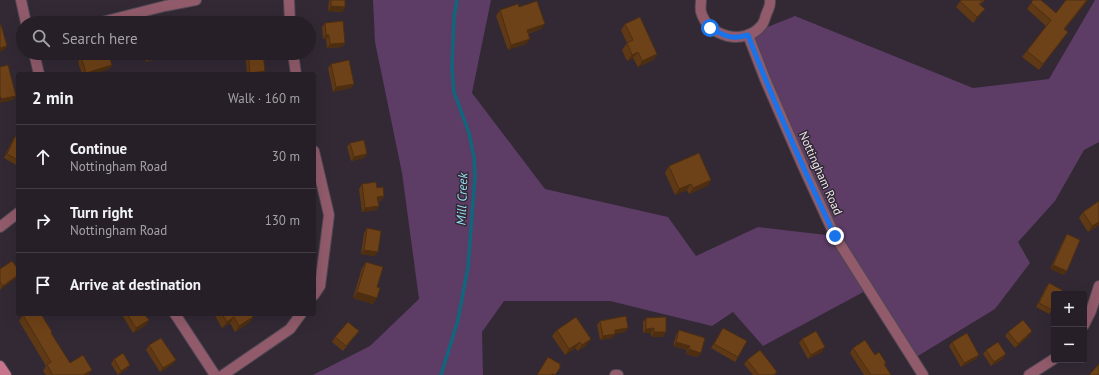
<!DOCTYPE html>
<meta charset="utf-8">
<style>
:root{--surface:#261f27;--page:#2e272f;--text:#f1f3f6;--muted:#a4a2a7;--line:#423d44}
body{margin:0;font-family:"PT Sans",sans-serif;background:var(--page);color:var(--text)}
.controls{position:absolute;right:12px;bottom:12px;display:grid;overflow:hidden;border-radius:4px;box-shadow:0 4px 16px #0002}
.controls button{width:36px;height:36px;display:grid;place-items:center;padding:0;border:0;border-bottom:1px solid var(--line);background:var(--surface);color:var(--text);font:20px sans-serif}
.stop{position:absolute;width:12px;height:12px;margin:-9px;border:3px solid #1a73e8;border-radius:50%;background:#fff}
.stop.end{background:#1a73e8;border-color:#fff;box-shadow:0 1px 4px #0008}
.list{margin:0;padding:0;list-style:none}
h2{display:flex;justify-content:space-between;align-items:center;height:52px;margin:0;padding:0 16px;font-size:17px}
h2 small{font-size:13px;font-weight:400;color:var(--muted)}
.list li{display:grid;grid-template-columns:26px 1fr auto;gap:12px;align-items:center;box-sizing:border-box;height:64px;padding:0 16px;border-top:1px solid var(--line)}
.list b{display:block;font-size:15px;white-space:nowrap}
.list p{margin:0;font-size:13px;white-space:nowrap;color:var(--muted)}
.list em{font-size:13px;font-style:normal;color:var(--muted)}
.icon{flex:none;width:22px;height:22px;fill:none;stroke:currentColor;stroke-width:2;stroke-linecap:round;stroke-linejoin:round}
.map{position:relative;flex:none;width:1099px;height:375px;overflow:hidden}
.search{position:absolute;background:var(--surface);box-shadow:0 4px 16px #0002;left:16px;top:16px;width:300px;height:44px;display:flex;align-items:center;gap:10px;box-sizing:border-box;padding:0 14px;border-radius:22px;color:var(--muted);font-size:15px}
.panel{position:absolute;background:var(--surface);box-shadow:0 4px 16px #0002;left:16px;top:72px;width:300px;height:244px;border-radius:4px}
.map>svg:first-child{display:block}
.green{fill:#5d3c66}
.lines{fill:none;stroke-linecap:round;stroke-linejoin:round}
.stream{stroke:#11667d;stroke-width:3.5}
.street-casing{stroke:#4f4751;stroke-width:12}
.secondary-casing{stroke:#4f4751;stroke-width:12}
.street{stroke:#915b6b;stroke-width:10}
.secondary{stroke:#c9748d;stroke-width:10}
.wall{fill:#5f3915}
.shaded-wall{fill:#4d2e11}
.building{fill:#6e4218;stroke:#4d2e11}
.route{stroke:#1a73e8;stroke-width:5}
.labels{text-anchor:middle;dominant-baseline:central;stroke-width:3;stroke-linejoin:round;paint-order:stroke}
.street-label{font-size:12px;fill:#eae4ec;stroke:#322934}
.water-label{font-size:13px;font-style:italic;fill:#96def7;stroke:#322934}
</style>
<div class="map">
<svg width="1099" height="375" viewBox="0 0 1099 375">
<rect width="100%" height="100%" fill="#322934"/>
<polygon class="green" points="373,0 491,0 472,93 545,189 668,217 696,256 758,227 835,236 748,35 795,16 973,88 1049,79 1095,0 1099,0 1099,142 1084,150 1055,201 1018,242 1030,263 995,309 913,359 869,289 763,346 733,312 712,326 610,301 504,301 482,332 483,375 313,375 370,346 419,299 402,173 375,42"/>
<g class="lines">
<polyline class="stream" points="441,375 458,320 468,267 475,176 474,157 469,133 454,92 452,67 454,17 457,0"/>
<defs>
<g id="street">
<polyline points="21,0 26,23"/>
<polyline points="289,0 290,23"/>
<path d="M701,0c0,4 -1,9 0,12 7,25 43,34 60,14 3,-3 4,-8 5,-11 2,-6 5,-9 4,-15"/>
<polyline points="98,23 165,6 196,0"/>
<polyline points="748,35 765,79 802,164 835,236 923,375"/>
<polyline points="34,53 39,74"/>
<polyline points="293,53 296,74"/>
<polyline points="314,151 329,215 320,286 314,295"/>
<polyline points="0,227 18,213"/>
<polyline points="175,314 215,375"/>
<polyline points="1084,325 1091,311 1099,286"/>
<polyline points="223,375 290,329 301,314"/>
<polyline points="615,375 618,375"/>
<polyline points="1029,375 1054,359"/>
</g>
<polyline id="secondary" points="0,366 6,375"/>
</defs>
<use href="#street" class="street-casing"/>
<use href="#secondary" class="secondary-casing"/>
<use href="#street" class="street"/>
<use href="#secondary" class="secondary"/>
</g>
<g class="wall">
<polygon points="329,0 345,0 345,7 342,12 328,11"/>
<polygon points="961,0 985,0 980,5 980,15 973,23 956,7"/>
<polygon points="1088,0 1065,29 1068,32 1039,70 1022,57 1046,26 1027,9 1031,3 1056,13"/>
<polygon points="519,7 541,29 528,34 530,39 526,44 508,50 496,16 500,10"/>
<polygon points="325,23 345,43 342,47 327,48 326,39 323,39 322,27"/>
<polygon points="625,24 657,54 653,60 638,67 633,58 627,61 622,50 627,43 621,30"/>
<polygon points="143,53 170,53 169,55 146,62"/>
<polygon points="194,53 217,53 215,55 196,60"/>
<polygon points="245,53 263,53 263,74 247,74"/>
<polygon points="81,57 112,65 109,69 93,74 82,74 78,62"/>
<polygon points="331,64 354,84 351,88 333,92 328,68"/>
<polygon points="16,135 18,136 18,166 4,158 13,139"/>
<polygon points="350,143 367,154 364,158 351,161 347,147"/>
<polygon points="669,166 711,180 707,186 689,194 687,190 675,195 665,173"/>
<polygon points="362,184 377,188 384,196 381,201 378,201 379,206 376,210 362,212 359,189"/>
<polygon points="1083,212 1099,225 1088,232 1079,218"/>
<polygon points="367,228 375,256 361,254 364,233"/>
<polygon points="1067,234 1064,275 1050,269 1064,239"/>
<polygon points="366,262 377,287 373,304 353,298 362,268"/>
<polygon points="0,269 18,269 0,290"/>
<polygon points="1049,283 1052,310 1049,314 1036,307 1046,287"/>
<polygon points="122,314 144,314 149,320 146,325 133,333 122,315"/>
<polygon points="214,314 251,314 253,317 249,323 235,332 230,323 222,328"/>
<polygon points="23,315 52,332 51,334 70,363 92,370 88,375 46,375 43,371 46,366 19,321"/>
<polygon points="646,318 663,337 651,337 651,333 643,333 643,322"/>
<polygon points="600,321 628,328 625,332 615,334 612,338 600,340 597,325"/>
<polygon points="723,328 738,357 735,362 711,348"/>
<polygon points="557,330 586,346 577,351 576,348 565,355 552,336"/>
<polygon points="679,330 698,357 686,354 687,350 673,346 676,335"/>
<polygon points="359,331 343,351 332,342 335,337"/>
<polygon points="1008,332 1029,336 1015,348 1005,336"/>
<polygon points="802,339 822,352 808,359 799,343"/>
<polygon points="952,342 979,355 976,359 961,367 949,346"/>
<polygon points="149,345 173,364 160,372 146,350"/>
<polygon points="853,348 875,355 886,363 885,365 891,375 864,375 850,353"/>
<polygon points="986,350 1003,359 991,366 983,354"/>
<polygon points="114,359 127,369 118,375 111,364"/>
<polygon points="747,360 777,372 775,375 753,375 744,364"/>
</g>
<g class="shaded-wall">
<polygon points="1087,0 1088,0 1060,35 1064,29"/>
<polygon points="331,6 345,7 342,12 328,11"/>
<polygon points="985,9 980,15 973,23 977,17"/>
<polygon points="545,24 541,29 523,35 527,30"/>
<polygon points="1068,32 1064,38 1039,70 1043,64"/>
<polygon points="326,35 329,35 326,39 323,39"/>
<polygon points="530,39 526,44 508,50 511,45"/>
<polygon points="345,43 342,47 327,48 330,44"/>
<polygon points="7,46 4,50 0,52 0,48"/>
<polygon points="638,52 633,58 627,61 632,55"/>
<polygon points="163,53 170,53 169,55 146,62 149,58"/>
<polygon points="209,53 217,53 215,55 196,60 199,55"/>
<polygon points="657,54 653,60 638,67 642,61"/>
<polygon points="112,65 109,69 93,74 85,74 86,73"/>
<polygon points="265,71 263,74 249,74 250,73"/>
<polygon points="354,84 351,88 333,92 336,87"/>
<polygon points="16,96 13,100 0,103 0,101 1,99"/>
<polygon points="367,154 364,158 351,161 354,157"/>
<polygon points="711,180 707,186 689,194 693,188"/>
<polygon points="691,184 687,190 675,195 679,189"/>
<polygon points="384,196 381,201 374,201 377,197"/>
<polygon points="379,206 376,210 362,212 365,208"/>
<polygon points="1099,222 1099,225 1088,232 1092,226"/>
<polygon points="364,250 378,252 375,256 361,254"/>
<polygon points="1053,265 1067,271 1064,275 1050,269"/>
<polygon points="18,275 18,277 0,290 3,286"/>
<polygon points="357,292 377,298 373,304 353,298"/>
<polygon points="234,317 230,323 222,328 227,322"/>
<polygon points="253,317 249,323 235,332 239,326"/>
<polygon points="149,320 146,325 133,333 136,328"/>
<polygon points="628,328 625,332 612,335 615,330"/>
<polygon points="654,328 651,333 643,333 646,329"/>
<polygon points="1032,331 1029,336 1015,348 1018,344"/>
<polygon points="654,332 666,332 663,337 651,337"/>
<polygon points="615,334 612,338 600,340 603,336"/>
<polygon points="591,339 586,346 577,351 582,345"/>
<polygon points="580,342 576,348 565,355 569,349"/>
<polygon points="676,342 690,346 687,350 673,346"/>
<polygon points="825,347 822,352 808,359 811,355"/>
<polygon points="689,349 701,353 698,357 686,354"/>
<polygon points="1006,354 1003,359 991,366 994,362"/>
<polygon points="979,355 976,359 961,367 964,363"/>
<polygon points="176,360 173,364 160,372 163,368"/>
<polygon points="130,365 127,369 118,375 121,371"/>
<polygon points="92,370 88,375 83,375"/>
</g>
<g class="building">
<polygon points="331,0 345,0 345,7 331,6"/>
<polygon points="961,0 983,0 979,4 985,9 977,17 960,1"/>
<polygon points="1033,0 1041,0 1056,13 1066,0 1087,0 1064,29 1068,32 1043,64 1027,51 1051,20 1031,3"/>
<polygon points="537,1 545,24 527,30 530,39 511,45 500,10 518,4 519,7"/>
<polygon points="640,17 657,54 642,61 638,52 632,55 627,43 633,40 625,24"/>
<polygon points="343,21 345,43 330,44 329,35 326,35 325,23"/>
<polygon points="0,25 1,25 7,46 0,48"/>
<polygon points="96,53 108,53 112,65 86,73 81,57"/>
<polygon points="148,53 163,53 149,58"/>
<polygon points="198,53 209,53 199,55"/>
<polygon points="248,53 263,53 265,71 250,73"/>
<polygon points="349,60 354,84 336,87 331,64"/>
<polygon points="8,65 16,96 1,99 0,95 0,67"/>
<polygon points="16,135 18,136 18,160 7,154"/>
<polygon points="364,140 367,154 354,157 350,143"/>
<polygon points="699,153 711,180 693,188 691,184 679,189 669,166"/>
<polygon points="376,182 377,188 383,187 384,196 377,197 379,206 365,208 362,184"/>
<polygon points="1099,201 1099,222 1092,226 1083,212"/>
<polygon points="367,228 381,231 378,252 364,250"/>
<polygon points="1067,234 1080,240 1067,271 1053,265"/>
<polygon points="12,261 18,269 18,275 3,286 0,282 0,269"/>
<polygon points="366,262 383,267 377,287 380,288 377,298 357,292"/>
<polygon points="1049,283 1062,290 1060,294 1054,294 1054,306 1052,310 1039,303"/>
<polygon points="25,314 41,314 52,332 51,333 70,363 83,355 92,370 83,375 53,375 47,365 51,362 23,315"/>
<polygon points="127,314 144,314 149,320 136,328"/>
<polygon points="222,314 251,314 253,317 239,326 234,317 227,322"/>
<polygon points="626,316 628,328 615,330 615,334 603,336 600,321"/>
<polygon points="576,317 591,339 582,345 580,342 569,349 557,330"/>
<polygon points="666,317 666,332 654,332 654,328 646,329 646,318"/>
<polygon points="1023,320 1032,331 1018,344 1008,332"/>
<polygon points="348,322 359,331 346,346 335,337"/>
<polygon points="723,328 747,341 738,357 714,344"/>
<polygon points="679,330 705,338 701,353 689,349 690,346 676,342"/>
<polygon points="816,331 825,347 811,355 802,339"/>
<polygon points="967,333 979,355 964,363 952,342"/>
<polygon points="161,338 176,360 163,368 149,345"/>
<polygon points="865,340 875,355 879,352 886,363 884,364 891,375 871,375 853,348"/>
<polygon points="998,342 1006,354 994,362 986,350"/>
<polygon points="760,350 777,372 773,375 759,375 747,360"/>
<polygon points="123,353 130,365 121,371 114,359"/>
<polygon points="548,357 560,364 560,368 555,375 552,374 552,375 537,375"/>
<polygon points="1099,364 1099,375 1089,375"/>
</g>
<g class="lines">
<path class="route" d="M710,28c16,8 20,12 38,7 26,69 56,135 87,201"/>
</g>
<g class="labels">
<g class="street-label">
<text transform="translate(821 173) rotate(66)">Nottingham Road</text>
</g>
<g class="water-label">
<text transform="translate(462 199) rotate(-88)">Mill Creek</text>
</g>
</g>
</svg>
<div class="controls">
<button>+</button>
<button>−</button>
</div>
<div class="stop" style="left:710px;top:28px"></div>
<div class="stop end" style="left:835px;top:236px"></div>
<div class="search"><svg class="icon" aria-label="search" viewBox="0 0 24 24"><circle cx="10" cy="10" r="6"/><path d="M15 15l6 6"/></svg>Search here</div>
<section class="panel">
<h2>2 min<small>Walk · 160 m</small></h2>
<ul class="list">
<li><svg class="icon" aria-label="ahead" viewBox="0 0 24 24"><path d="M12 20V5M6 11l6-6 6 6"/></svg><div><b>Continue</b><p>Nottingham Road</p></div><em>30 m</em></li>
<li><svg class="icon" aria-label="right" viewBox="0 0 24 24"><path d="M7 20v-9h11M14 6l5 5-5 5"/></svg><div><b>Turn right</b><p>Nottingham Road</p></div><em>130 m</em></li>
<li><svg class="icon" aria-label="arrive" viewBox="0 0 24 24"><path d="M6 21V4h12l-3 4 3 4H6"/></svg><div><b>Arrive at destination</b></div></li>
</ul>
</section>
</div>
